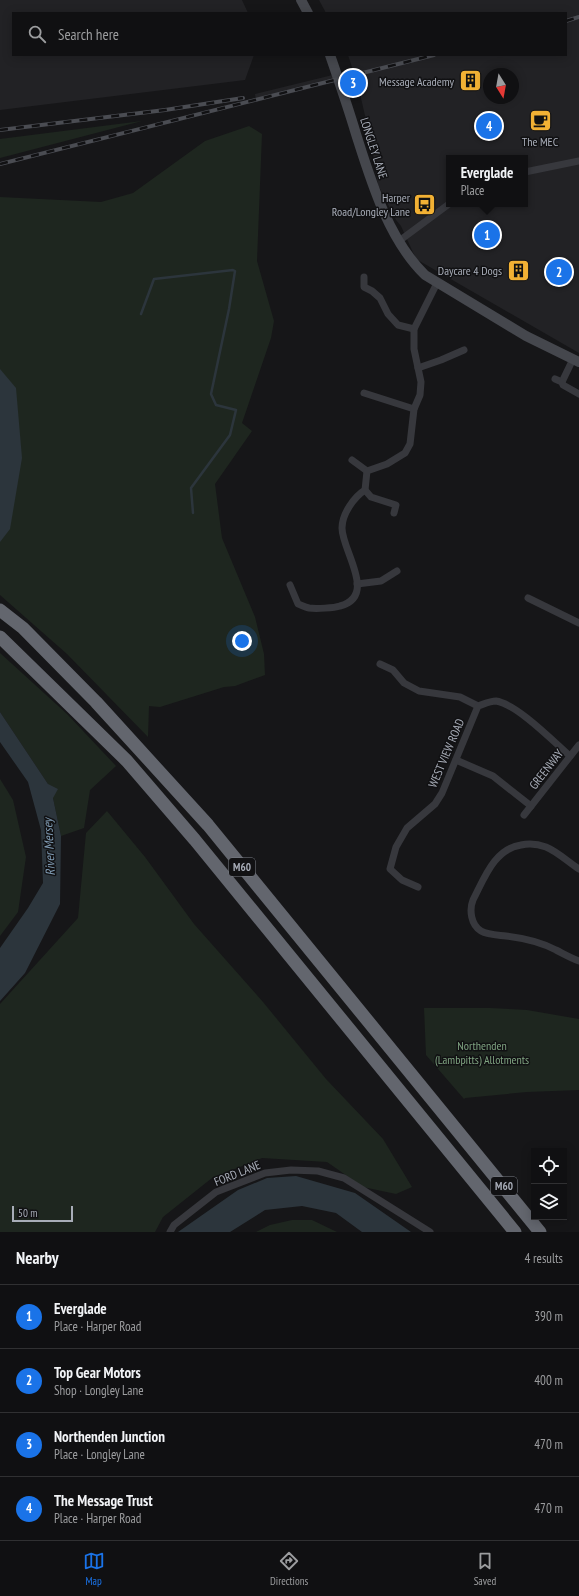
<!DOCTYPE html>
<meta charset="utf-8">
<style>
:root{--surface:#101012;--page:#1e1e20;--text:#f1f3f6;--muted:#9c9d9f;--line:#303032;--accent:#1a73e8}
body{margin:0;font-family:"PT Sans Narrow",sans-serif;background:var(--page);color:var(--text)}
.controls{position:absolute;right:12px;bottom:12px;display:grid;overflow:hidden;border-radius:0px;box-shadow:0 2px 10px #0003}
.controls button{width:36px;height:36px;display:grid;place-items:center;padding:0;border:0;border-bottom:1px solid var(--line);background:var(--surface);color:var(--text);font:20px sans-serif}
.compass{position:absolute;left:483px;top:68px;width:36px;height:36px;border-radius:50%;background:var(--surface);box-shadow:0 2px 10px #0003;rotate:169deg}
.scale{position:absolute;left:12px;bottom:10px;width:61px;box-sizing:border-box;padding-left:4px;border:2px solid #a8adb8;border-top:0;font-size:11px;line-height:14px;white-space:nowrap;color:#a8adb8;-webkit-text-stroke:3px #111113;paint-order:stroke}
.you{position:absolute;left:242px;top:641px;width:14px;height:14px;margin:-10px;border:3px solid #fff;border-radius:50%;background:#1a73e8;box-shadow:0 0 0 6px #1a73e833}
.badge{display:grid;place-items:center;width:26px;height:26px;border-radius:50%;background:var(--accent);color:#fff;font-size:13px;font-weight:700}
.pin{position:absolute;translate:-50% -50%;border:2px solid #fff;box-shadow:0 1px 4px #0006}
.popup{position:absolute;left:446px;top:155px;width:82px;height:52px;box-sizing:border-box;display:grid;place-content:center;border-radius:0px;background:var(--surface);filter:drop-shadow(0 1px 3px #0005);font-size:13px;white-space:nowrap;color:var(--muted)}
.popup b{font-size:15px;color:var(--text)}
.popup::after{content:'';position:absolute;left:50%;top:100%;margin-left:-8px;border:8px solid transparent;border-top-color:var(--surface)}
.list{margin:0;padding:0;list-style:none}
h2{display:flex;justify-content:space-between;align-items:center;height:52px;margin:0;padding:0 16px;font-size:17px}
h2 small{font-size:13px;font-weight:400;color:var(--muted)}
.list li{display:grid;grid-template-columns:26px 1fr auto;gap:12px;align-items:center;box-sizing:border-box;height:64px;padding:0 16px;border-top:1px solid var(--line)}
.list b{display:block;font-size:15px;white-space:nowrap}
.list p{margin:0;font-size:13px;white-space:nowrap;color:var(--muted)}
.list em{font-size:13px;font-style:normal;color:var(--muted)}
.icon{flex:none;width:22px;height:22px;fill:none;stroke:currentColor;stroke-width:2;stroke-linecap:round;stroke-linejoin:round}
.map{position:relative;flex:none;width:579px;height:1232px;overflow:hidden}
.search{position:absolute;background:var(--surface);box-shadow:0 2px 10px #0003;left:12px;right:12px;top:12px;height:44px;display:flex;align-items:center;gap:10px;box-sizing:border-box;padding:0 14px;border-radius:0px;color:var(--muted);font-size:15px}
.sheet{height:308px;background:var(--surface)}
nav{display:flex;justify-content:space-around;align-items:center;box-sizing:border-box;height:56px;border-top:1px solid var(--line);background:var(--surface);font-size:11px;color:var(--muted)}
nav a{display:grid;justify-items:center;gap:2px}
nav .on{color:var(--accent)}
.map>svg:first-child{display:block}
.built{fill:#222225;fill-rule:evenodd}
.green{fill:#1e261f}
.water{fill:#2c353c}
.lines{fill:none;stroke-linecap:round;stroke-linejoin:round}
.stream{stroke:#2c353c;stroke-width:2.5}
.minor{stroke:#37383d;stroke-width:7}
.secondary{stroke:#45474d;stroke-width:10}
.motorway{stroke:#63666e;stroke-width:13}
.rail-casing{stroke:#4a4c52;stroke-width:4}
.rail{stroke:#111113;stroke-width:2.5;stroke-dasharray:8;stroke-linecap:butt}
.labels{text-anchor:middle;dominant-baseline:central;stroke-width:3;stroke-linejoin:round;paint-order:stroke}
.shield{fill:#111113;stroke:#7b7e86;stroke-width:1}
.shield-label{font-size:11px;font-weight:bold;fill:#a8adb8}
.poi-label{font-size:12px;fill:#a8adb8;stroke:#111113;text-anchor:end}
.street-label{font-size:12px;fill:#a8adb8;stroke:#111113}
.park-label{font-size:12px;fill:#7fa381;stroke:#111113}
.water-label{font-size:13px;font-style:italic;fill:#7f9bb3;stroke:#111113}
</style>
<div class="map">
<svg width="579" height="1232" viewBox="0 0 579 1232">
<rect width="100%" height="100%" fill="#161618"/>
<g class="built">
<polygon points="0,0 242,0 248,13 13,13 13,55 254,55 245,80 0,110"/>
<path d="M319,0h260v353l-163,-94 -15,-33 -5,-6 -18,-35 -7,-44 -15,-64 -100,25 -1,-8 98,-24 -5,-15h218v-42h-240zM489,74h24v24h-24zM449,158h76v46h-76z"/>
</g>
<g class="green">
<polygon points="142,121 0,158 0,139"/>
<polygon points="249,126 262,134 257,261 274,321 271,338 242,423 252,431 215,484 222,538 255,617 264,654 265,675 235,686 224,687 160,707 149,706 148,737 67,654 0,595 0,197 101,202 133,193 205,141"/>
<polygon points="0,653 67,714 116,766 90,790 84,828 61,836 53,798 48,784 0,712"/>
<polygon points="0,779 13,800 26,857 18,912 0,936"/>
<polygon points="107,811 145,857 194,924 263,1002 326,1079 383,1139 412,1187 396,1194 363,1187 327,1162 262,1158 212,1178 163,1217 155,1232 0,1232 0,1004 78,918 86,833"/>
<polygon points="424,1008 490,1008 527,1010 579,1019 579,1090 527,1092 465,1098 464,1099 426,1055"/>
<polygon points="292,1220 312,1220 337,1232 256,1232 270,1225"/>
</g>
<g class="water">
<polygon points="0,369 16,388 22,458 10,529 0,542"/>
<polygon points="0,712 48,784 58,789 53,798 61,836 60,904 25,973 0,1001 0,948 28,908 43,883 41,830 28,782 0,742"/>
<polygon points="296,1176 355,1193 411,1232 362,1232 336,1213 302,1206 265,1210 230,1232 178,1232 238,1190 267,1178"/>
</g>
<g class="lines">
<polyline class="stream" points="141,314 154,279 233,270 235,271 229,309 211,394 216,405 236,410 230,435 191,488 193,513"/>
<g class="minor">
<polyline points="525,172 579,161"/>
<polyline points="399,241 449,204"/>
<polyline points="364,277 364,287 372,291 380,298 388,314 398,325 414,329"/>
<polyline points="418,368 441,360 464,350"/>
<polyline points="555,379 562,382 573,359"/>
<polyline points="562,382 563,385 579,394"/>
<polyline points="364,393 414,409"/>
<polyline points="352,460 367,471"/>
<polyline points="365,490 371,497 396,505 394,513"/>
<polyline points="357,584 381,581 397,571"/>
<path d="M290,585l8,19c3,1 7,3 11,4 7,1 25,0 31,-2 38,-10 2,-55 2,-78 0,-14 12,-31 23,-38l2,-19 20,-7 18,-11 5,-9 4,-35 6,-14 1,-13 -7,-33v-20l23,-46"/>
<polyline points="528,598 579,623"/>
<polyline points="380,664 393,670 404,683 419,691 460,697 478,706"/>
<polyline points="456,760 493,776 531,806"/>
<polyline points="524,815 579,745"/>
<path d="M579,869c-11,-7 -21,-17 -33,-22 -8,-3 -17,-4 -25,-2 -27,4 -37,34 -48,55 -4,10 -2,25 8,31 7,4 17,4 25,5 17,2 35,6 50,14 8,4 15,8 23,11"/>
<path d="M418,887l-16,-7 -12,-11 6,-22 11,-19 28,-24 7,-11 36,-87c6,-2 12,-5 18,-5 21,3 58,41 74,55"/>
<polyline points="170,1232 174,1225 216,1192 265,1173 291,1170 318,1171 344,1178 430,1232"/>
</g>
<g class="secondary">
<polyline points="301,0 308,13"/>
<path d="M330,55c9,26 18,52 26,79 15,47 32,105 69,141l101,61 53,26"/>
</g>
<g class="motorway">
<polyline points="0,610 23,628 96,702 208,825 540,1232"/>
<polyline points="0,637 127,761 195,840 515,1232"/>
</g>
<defs>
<g id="rail">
<polyline points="566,21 579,17"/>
<polyline points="0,130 165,110 243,98"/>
<polyline points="0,164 434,55"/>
</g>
</defs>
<use href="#rail" class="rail-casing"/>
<use href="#rail" class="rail"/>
</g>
<defs>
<symbol id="building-square" viewBox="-11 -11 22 22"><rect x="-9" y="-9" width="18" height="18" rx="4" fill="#f2b134" stroke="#111113"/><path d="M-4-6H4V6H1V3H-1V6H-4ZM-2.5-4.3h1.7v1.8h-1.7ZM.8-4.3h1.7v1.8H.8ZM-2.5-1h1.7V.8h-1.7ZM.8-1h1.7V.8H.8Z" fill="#111"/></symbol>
<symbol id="cafe-square" viewBox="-11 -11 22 22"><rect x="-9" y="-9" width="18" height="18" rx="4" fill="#f2b134" stroke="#111113"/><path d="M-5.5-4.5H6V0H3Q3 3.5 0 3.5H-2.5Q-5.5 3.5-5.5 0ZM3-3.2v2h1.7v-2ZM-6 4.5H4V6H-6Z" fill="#111"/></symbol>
<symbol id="bus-square" viewBox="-11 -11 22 22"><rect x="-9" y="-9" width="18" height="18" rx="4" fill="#f2b134" stroke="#111113"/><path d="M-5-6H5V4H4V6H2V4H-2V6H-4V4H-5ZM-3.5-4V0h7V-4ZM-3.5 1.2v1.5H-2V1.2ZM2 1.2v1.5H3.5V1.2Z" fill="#111"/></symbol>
</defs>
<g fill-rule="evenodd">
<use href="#building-square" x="458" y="68" width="25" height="25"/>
<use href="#cafe-square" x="528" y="108" width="25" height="25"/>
<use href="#bus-square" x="412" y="192" width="25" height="25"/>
<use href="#building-square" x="506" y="258" width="25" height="25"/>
</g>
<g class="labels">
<g class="shield">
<rect x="229" y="858" width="26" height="18" rx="3"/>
<rect x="491" y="1177" width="26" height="18" rx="3"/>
</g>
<g class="shield-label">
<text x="242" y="867">M60</text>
<text x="504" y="1186">M60</text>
</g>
<g class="poi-label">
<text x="454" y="81">Message Academy</text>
<text x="540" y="141" text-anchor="middle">The MEC</text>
<text x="410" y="197">Harper<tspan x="410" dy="14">Road/Longley Lane</tspan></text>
<text x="502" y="270">Daycare 4 Dogs</text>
</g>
<g class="street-label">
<text transform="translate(374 148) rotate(72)">LONGLEY LANE</text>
<text transform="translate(446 753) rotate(-67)">WEST VIEW ROAD</text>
<text transform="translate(546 769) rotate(-52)">GREENWAY</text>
<text transform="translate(237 1173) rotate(-22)">FORD LANE</text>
</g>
<g class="park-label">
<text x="482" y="1045">Northenden<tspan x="482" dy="14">(Lambpitts) Allotments</tspan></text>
</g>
<g class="water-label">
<text transform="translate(49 847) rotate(-93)">River Mersey</text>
</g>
</g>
</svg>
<div class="controls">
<button><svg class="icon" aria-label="locate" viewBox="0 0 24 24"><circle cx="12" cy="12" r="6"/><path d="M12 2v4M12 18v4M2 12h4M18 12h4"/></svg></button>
<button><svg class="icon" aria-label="layers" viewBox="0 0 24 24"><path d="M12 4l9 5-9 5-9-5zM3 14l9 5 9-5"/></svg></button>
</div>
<svg class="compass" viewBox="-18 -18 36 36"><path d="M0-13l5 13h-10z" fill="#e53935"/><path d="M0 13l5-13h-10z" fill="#9c9d9f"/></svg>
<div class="scale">50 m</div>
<div class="you"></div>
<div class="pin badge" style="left:487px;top:235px">1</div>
<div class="popup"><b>Everglade</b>Place</div>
<div class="pin badge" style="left:559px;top:272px">2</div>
<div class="pin badge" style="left:353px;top:83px">3</div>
<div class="pin badge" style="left:489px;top:126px">4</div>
<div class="search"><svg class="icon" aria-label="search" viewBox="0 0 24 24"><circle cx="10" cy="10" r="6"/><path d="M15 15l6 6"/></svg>Search here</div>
</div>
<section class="sheet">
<h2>Nearby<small>4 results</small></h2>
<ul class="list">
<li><span class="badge">1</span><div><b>Everglade</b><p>Place · Harper Road</p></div><em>390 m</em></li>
<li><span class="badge">2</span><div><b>Top Gear Motors</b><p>Shop · Longley Lane</p></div><em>400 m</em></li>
<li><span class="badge">3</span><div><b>Northenden Junction</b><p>Place · Longley Lane</p></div><em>470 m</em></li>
<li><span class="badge">4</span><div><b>The Message Trust</b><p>Place · Harper Road</p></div><em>470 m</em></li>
</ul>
</section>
<nav>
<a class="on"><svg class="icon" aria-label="map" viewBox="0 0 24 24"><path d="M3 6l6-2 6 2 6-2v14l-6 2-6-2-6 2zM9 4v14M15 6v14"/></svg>Map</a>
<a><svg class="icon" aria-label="directions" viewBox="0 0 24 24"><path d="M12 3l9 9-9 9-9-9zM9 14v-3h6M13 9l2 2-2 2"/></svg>Directions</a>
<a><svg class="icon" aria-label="saved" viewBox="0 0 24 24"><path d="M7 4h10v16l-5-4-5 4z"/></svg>Saved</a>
</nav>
